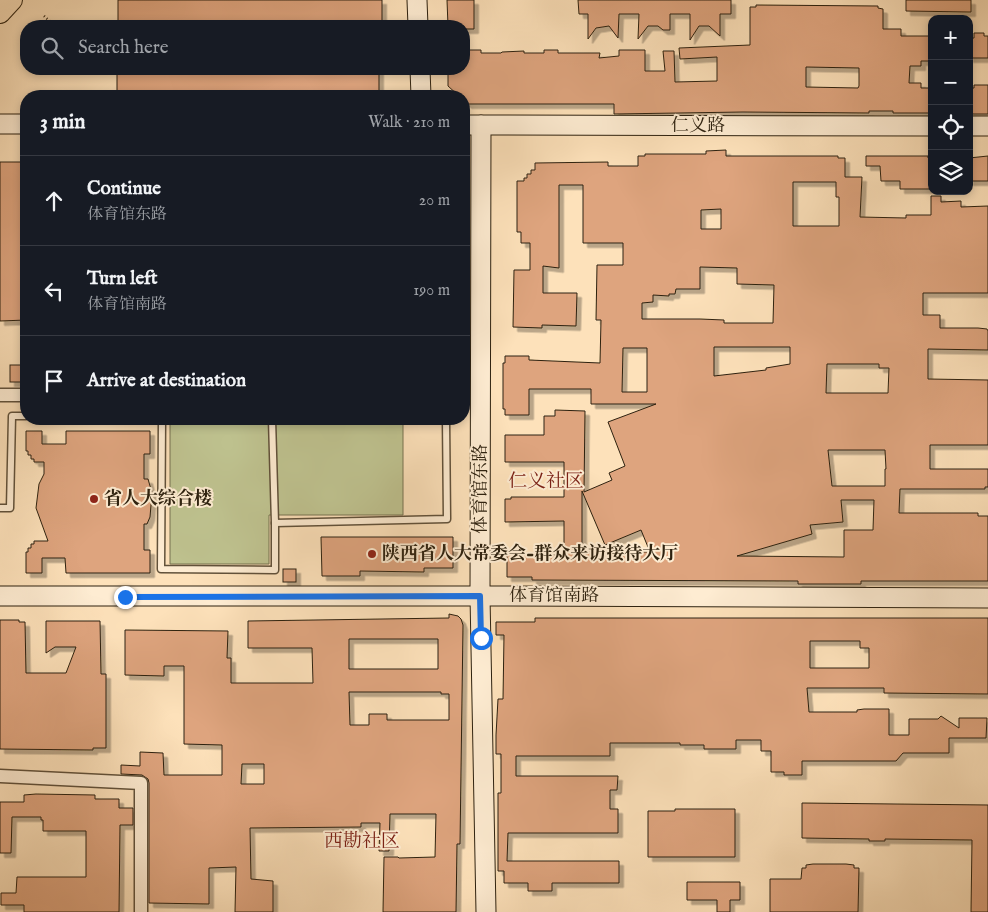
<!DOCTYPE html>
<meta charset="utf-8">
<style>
:root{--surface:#171b24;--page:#20242c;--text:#f1f3f6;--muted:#9ea1a6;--line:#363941}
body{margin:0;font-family:"IM FELL English","Noto Serif SC",serif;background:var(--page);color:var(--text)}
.controls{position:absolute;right:15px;top:15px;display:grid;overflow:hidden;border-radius:10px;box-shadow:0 2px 8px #0003}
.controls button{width:45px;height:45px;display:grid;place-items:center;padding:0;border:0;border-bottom:1px solid var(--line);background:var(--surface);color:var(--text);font:25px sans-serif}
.stop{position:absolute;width:15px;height:15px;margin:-11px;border:4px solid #1a73e8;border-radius:50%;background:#fff}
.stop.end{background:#1a73e8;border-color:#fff;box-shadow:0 1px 5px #0008}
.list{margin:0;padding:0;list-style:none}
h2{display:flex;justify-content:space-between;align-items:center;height:65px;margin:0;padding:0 20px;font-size:21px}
h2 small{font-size:16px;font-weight:400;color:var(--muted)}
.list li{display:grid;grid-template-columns:32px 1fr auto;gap:15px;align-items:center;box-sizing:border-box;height:90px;padding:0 20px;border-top:1px solid var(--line)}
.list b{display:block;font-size:19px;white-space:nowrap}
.list p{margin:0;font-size:16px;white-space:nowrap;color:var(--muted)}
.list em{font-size:16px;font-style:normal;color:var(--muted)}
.icon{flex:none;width:28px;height:28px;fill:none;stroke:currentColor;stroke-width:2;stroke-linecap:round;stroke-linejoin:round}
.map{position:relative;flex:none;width:988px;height:912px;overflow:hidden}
.search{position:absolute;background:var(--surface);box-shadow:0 2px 8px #0003;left:20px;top:20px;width:450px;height:55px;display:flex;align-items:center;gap:12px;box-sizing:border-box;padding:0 18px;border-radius:20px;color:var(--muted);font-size:19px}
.panel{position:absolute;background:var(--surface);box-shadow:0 2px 8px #0003;left:20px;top:90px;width:450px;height:335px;border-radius:20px}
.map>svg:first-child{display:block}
.green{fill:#bfc390;stroke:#767250}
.building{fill:#dea47e;stroke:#2d210f;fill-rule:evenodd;filter:url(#shadow)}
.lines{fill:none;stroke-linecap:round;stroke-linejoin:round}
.lane-casing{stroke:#61513a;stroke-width:9}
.street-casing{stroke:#61513a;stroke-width:15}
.secondary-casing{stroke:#2d210f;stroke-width:21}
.primary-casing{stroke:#2d210f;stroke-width:22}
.path{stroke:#2d210f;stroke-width:2.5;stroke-dasharray:1 2.5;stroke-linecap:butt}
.lane{stroke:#feecd2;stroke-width:6}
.street{stroke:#feecd2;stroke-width:12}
.secondary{stroke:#feecd2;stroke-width:19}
.primary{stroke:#fde1ba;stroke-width:20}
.route{stroke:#1a73e8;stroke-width:6}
.poi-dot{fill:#8f2418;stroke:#feecd2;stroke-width:2}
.labels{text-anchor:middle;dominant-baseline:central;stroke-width:4;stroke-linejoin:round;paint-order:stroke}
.street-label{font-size:18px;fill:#2d210f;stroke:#feecd2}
.poi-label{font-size:18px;font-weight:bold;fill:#2d210f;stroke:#feecd2;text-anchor:start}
.neighbourhood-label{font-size:19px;fill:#7a1f14;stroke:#feecd2}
</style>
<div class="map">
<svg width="988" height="912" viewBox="0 0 988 912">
<defs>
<filter id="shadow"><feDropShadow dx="4.5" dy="4.5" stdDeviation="0" flood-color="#0004"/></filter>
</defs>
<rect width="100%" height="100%" fill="#fde1ba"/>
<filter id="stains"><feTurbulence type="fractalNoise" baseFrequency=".004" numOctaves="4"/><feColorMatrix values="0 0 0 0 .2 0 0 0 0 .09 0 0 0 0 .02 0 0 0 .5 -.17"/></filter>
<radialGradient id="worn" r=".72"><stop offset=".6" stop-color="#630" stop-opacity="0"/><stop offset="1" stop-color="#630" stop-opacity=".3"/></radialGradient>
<polygon class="green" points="170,422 403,422 403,515 269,515 269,564 170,564"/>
<g class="building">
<rect x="118" y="0" width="264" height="26"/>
<polygon points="447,0 474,0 474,29 464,29 464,26 448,26"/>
<polygon points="578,0 731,0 731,14 720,14 720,36 709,26 699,26 690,40 690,14 670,14 670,30 663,30 658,26 648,26 638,39 639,14 619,14 618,38 609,26 596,28 588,39 588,14 579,14"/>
<polygon points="906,0 971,0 971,12 906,11"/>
<path d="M756,5l122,1v2l5,1v20h18v7h30l1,25h-11v5h-11l-1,17h12v5h11v25h-39v-2h-24v2l-126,-1 -129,2v-10h-147l-3,-3v-5h-5l-11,-10v-17h16v-16h3v-3h14v3h20l1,-1 22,-1v2h20v-3h14v3h42l-1,5 20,-2v-6h26v21h20l-2,-20h11l1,31 42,-1v-24l-37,2 -1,-11 71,-3v-38h6zM806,67l53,1v18l-1,2 -52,-1z"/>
<polygon points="974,33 984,33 984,36 988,36 988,58 969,58 969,38 974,38"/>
<rect x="117" y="69" width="262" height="27"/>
<polygon points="974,85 988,85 988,114 969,114 969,88 974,88"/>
<path d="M726,150v6h112v2h7v19h17l-2,40 46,1v-3h25v-19h10v6l20,-1v6l27,-1v87h-65v22h17v13h38l9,1 1,2v19l-60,-1v30l60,1v65h-58v24h58v18h-3v2h-85l-1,24h79v3h10v65h-127v3h-63v-3l-266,-1v-3h-25v-24l25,2h32v-34l-59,1v-23h6v-2h53v-35h-59v-27h39v-19h11v-6l30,1 -1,81 28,-12 -3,-7 16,-7 -17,-44 48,-18h-65v-15h-62v26h-24v-6h-2v-46h2v-7h24v4l71,3 1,-43h-5l1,-55h26v-22h-40v-58h-24v83l-16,-2v27h34l-1,33 -34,-1v3l-29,-1 1,-57h16v-27h-9v-11h-4v-51h7v-3h3v-4h4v-4h4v-7l73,-1v4h30v-10h7v-2h61v-3zM793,182h43v15h3v29h-46zM721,209v20h-20v-19zM700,267l37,1v16l37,1 -1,38h-49v-3l-24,-1h-58v-16l11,-1v-7l16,1v-2h6l1,-5h24zM714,347h76v17l-24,4v2l-52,6zM623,348h24v44h-25zM827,364h52v4h10l-1,25h-62zM828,450h57l1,19h-1v17h-53zM582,491l23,54 36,-15 9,22 -68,-1zM841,500h33l-1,30h-29v27l-107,-1 75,-22 -2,-9 33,-3z"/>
<polygon points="866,156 928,156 928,158 932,158 932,189 900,189 900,181 881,181 880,166 866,166"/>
<polygon points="988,156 988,181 969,181 969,158"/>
<polygon points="0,162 26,162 26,320 0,321"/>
<rect x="10" y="365" width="16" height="17"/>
<polygon points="26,431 42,431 42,444 66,444 66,431 150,431 150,454 144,454 144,479 148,479 152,493 150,517 147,524 144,524 144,550 150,550 150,573 66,573 65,558 42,558 42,573 26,573 26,552 28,552 28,548 31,548 31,544 34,544 34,541 48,541 36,508 39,484 44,474 44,462 34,462 34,459 31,459 31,455 28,455 28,451 26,451"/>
<polygon points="321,537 453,537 453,568 424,568 424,572 360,571 360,576 322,576"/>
<rect x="283" y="569" width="13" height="13"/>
<path d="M449,614l9,2 3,3 2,6 -3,219h-3l-1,68h-73l1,-55h14l1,1 36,-1 1,-43h-46l-1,37h-10l1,-28h-19v4l-111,1 1,51 22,2v31h-38l1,-45 -27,1v36l-60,-1v-120l-1,-4 -6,-4 -21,-1v-9l19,1v-14l23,1 1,22h58v-30l-38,-1v-78h-20v10l-39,-1v-45l103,1 -1,27h4v25h82l-1,-35h-64v-27l201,-3zM349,639h89v30h-89zM349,692h92v2h8v26h-62v-6h-18v11h-19zM242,764h22v20h-23z"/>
<path d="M535,618h453v76l-104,-1v-5h-77l2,24h48v-2l7,-1h25v26h20v-16h29l3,-3 18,12v-10h28l-1,20h-37v15h-46l-7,8h-94v14h-18v-3h-13v-21h-10v-11h-25v9h-32v-4h-24v-2h-70v13h-94v20h102l-1,14h-7v19h8v24h-110l-1,28h112v22h-67v8h-24v-8h-24v-12h-6v-78h3v-39h-5v-19l2,-36h5l1,-64h-8v-13h39zM810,641h50v7h9v20h-59z"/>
<polygon points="0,620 19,620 19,622 25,622 26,673 66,673 76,647 55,647 46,653 46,621 100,621 101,674 106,674 106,748 93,748 93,750 0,749"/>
<polygon points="36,794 95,795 95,799 119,799 119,808 133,808 133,825 120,825 119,912 24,912 24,905 1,905 1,893 16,893 17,877 86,877 86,831 43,831 43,820 41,820 41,817 12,817 11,853 0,853 0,802 24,802 24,795"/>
<polygon points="802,803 988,805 988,912 971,912 972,840 885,839 885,841 869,841 869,839 802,838"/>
<polygon points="675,809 735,809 735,857 648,857 648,811 675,811"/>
<polygon points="813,864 846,864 854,865 854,868 859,868 858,912 770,912 770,879 801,879 802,868 806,868 806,865"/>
<polygon points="687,882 740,882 740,900 730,900 730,912 717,912 717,900 687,900"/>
</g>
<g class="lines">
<defs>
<g id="lane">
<polyline points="162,419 161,569 275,570 275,523"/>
<polyline points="180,419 206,419"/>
<polyline points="272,419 275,523 447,519 446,419 406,419"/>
<polyline points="0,508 10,508 12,416 26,416"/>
</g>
<g id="street">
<polyline points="0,395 26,395"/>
<polyline points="0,776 141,783 141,912"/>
</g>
<g id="secondary">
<polyline points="417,0 418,26"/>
<polyline points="420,69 421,96"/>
<polyline points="0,124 26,124"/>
<polyline points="464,125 932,126"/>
<polyline points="481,125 480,596 486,912"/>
<polyline points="969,126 988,126"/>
<polyline points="0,596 498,596 988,598"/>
</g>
<polyline id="primary" points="0,13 12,0"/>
</defs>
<use href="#lane" class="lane-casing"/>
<use href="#street" class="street-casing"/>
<use href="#secondary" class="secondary-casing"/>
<use href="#primary" class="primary-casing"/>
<polyline class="path" points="44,16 55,26"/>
<use href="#lane" class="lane"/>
<use href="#street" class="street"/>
<use href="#secondary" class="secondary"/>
<use href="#primary" class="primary"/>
</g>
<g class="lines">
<polyline class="route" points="125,597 480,596 481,638"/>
</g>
<g class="poi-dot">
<circle cx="94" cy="499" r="5"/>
<circle cx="372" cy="554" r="5"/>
</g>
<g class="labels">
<g class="street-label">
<text x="698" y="126">仁义路</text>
<text transform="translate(481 489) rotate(-90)">体育馆东路</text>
<text x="554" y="596">体育馆南路</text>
</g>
<g class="poi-label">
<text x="104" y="499">省人大综合楼</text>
<text x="382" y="554">陕西省人大常委会-群众来访接待大厅</text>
</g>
<g class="neighbourhood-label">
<text x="546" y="482">仁义社区</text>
<text x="362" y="842">西勘社区</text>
</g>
</g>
<rect width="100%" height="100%" filter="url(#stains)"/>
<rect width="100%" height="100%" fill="url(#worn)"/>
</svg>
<div class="controls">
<button>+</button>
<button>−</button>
<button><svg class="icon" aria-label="locate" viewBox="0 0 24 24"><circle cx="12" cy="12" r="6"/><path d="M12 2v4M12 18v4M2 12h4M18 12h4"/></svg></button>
<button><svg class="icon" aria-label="layers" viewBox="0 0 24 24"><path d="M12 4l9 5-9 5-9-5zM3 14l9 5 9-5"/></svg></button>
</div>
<div class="stop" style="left:481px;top:638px"></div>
<div class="stop end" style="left:125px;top:597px"></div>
<div class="search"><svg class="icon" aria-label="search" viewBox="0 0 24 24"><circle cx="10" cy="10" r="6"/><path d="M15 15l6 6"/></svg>Search here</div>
<section class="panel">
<h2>3 min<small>Walk · 210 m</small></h2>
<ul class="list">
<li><svg class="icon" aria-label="ahead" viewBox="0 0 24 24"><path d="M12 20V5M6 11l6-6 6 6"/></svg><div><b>Continue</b><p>体育馆东路</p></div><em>20 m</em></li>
<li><svg class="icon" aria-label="left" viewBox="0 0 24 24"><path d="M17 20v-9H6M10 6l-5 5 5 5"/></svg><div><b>Turn left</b><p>体育馆南路</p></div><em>190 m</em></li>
<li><svg class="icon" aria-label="arrive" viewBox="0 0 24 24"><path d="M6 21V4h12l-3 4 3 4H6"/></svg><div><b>Arrive at destination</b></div></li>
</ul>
</section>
</div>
